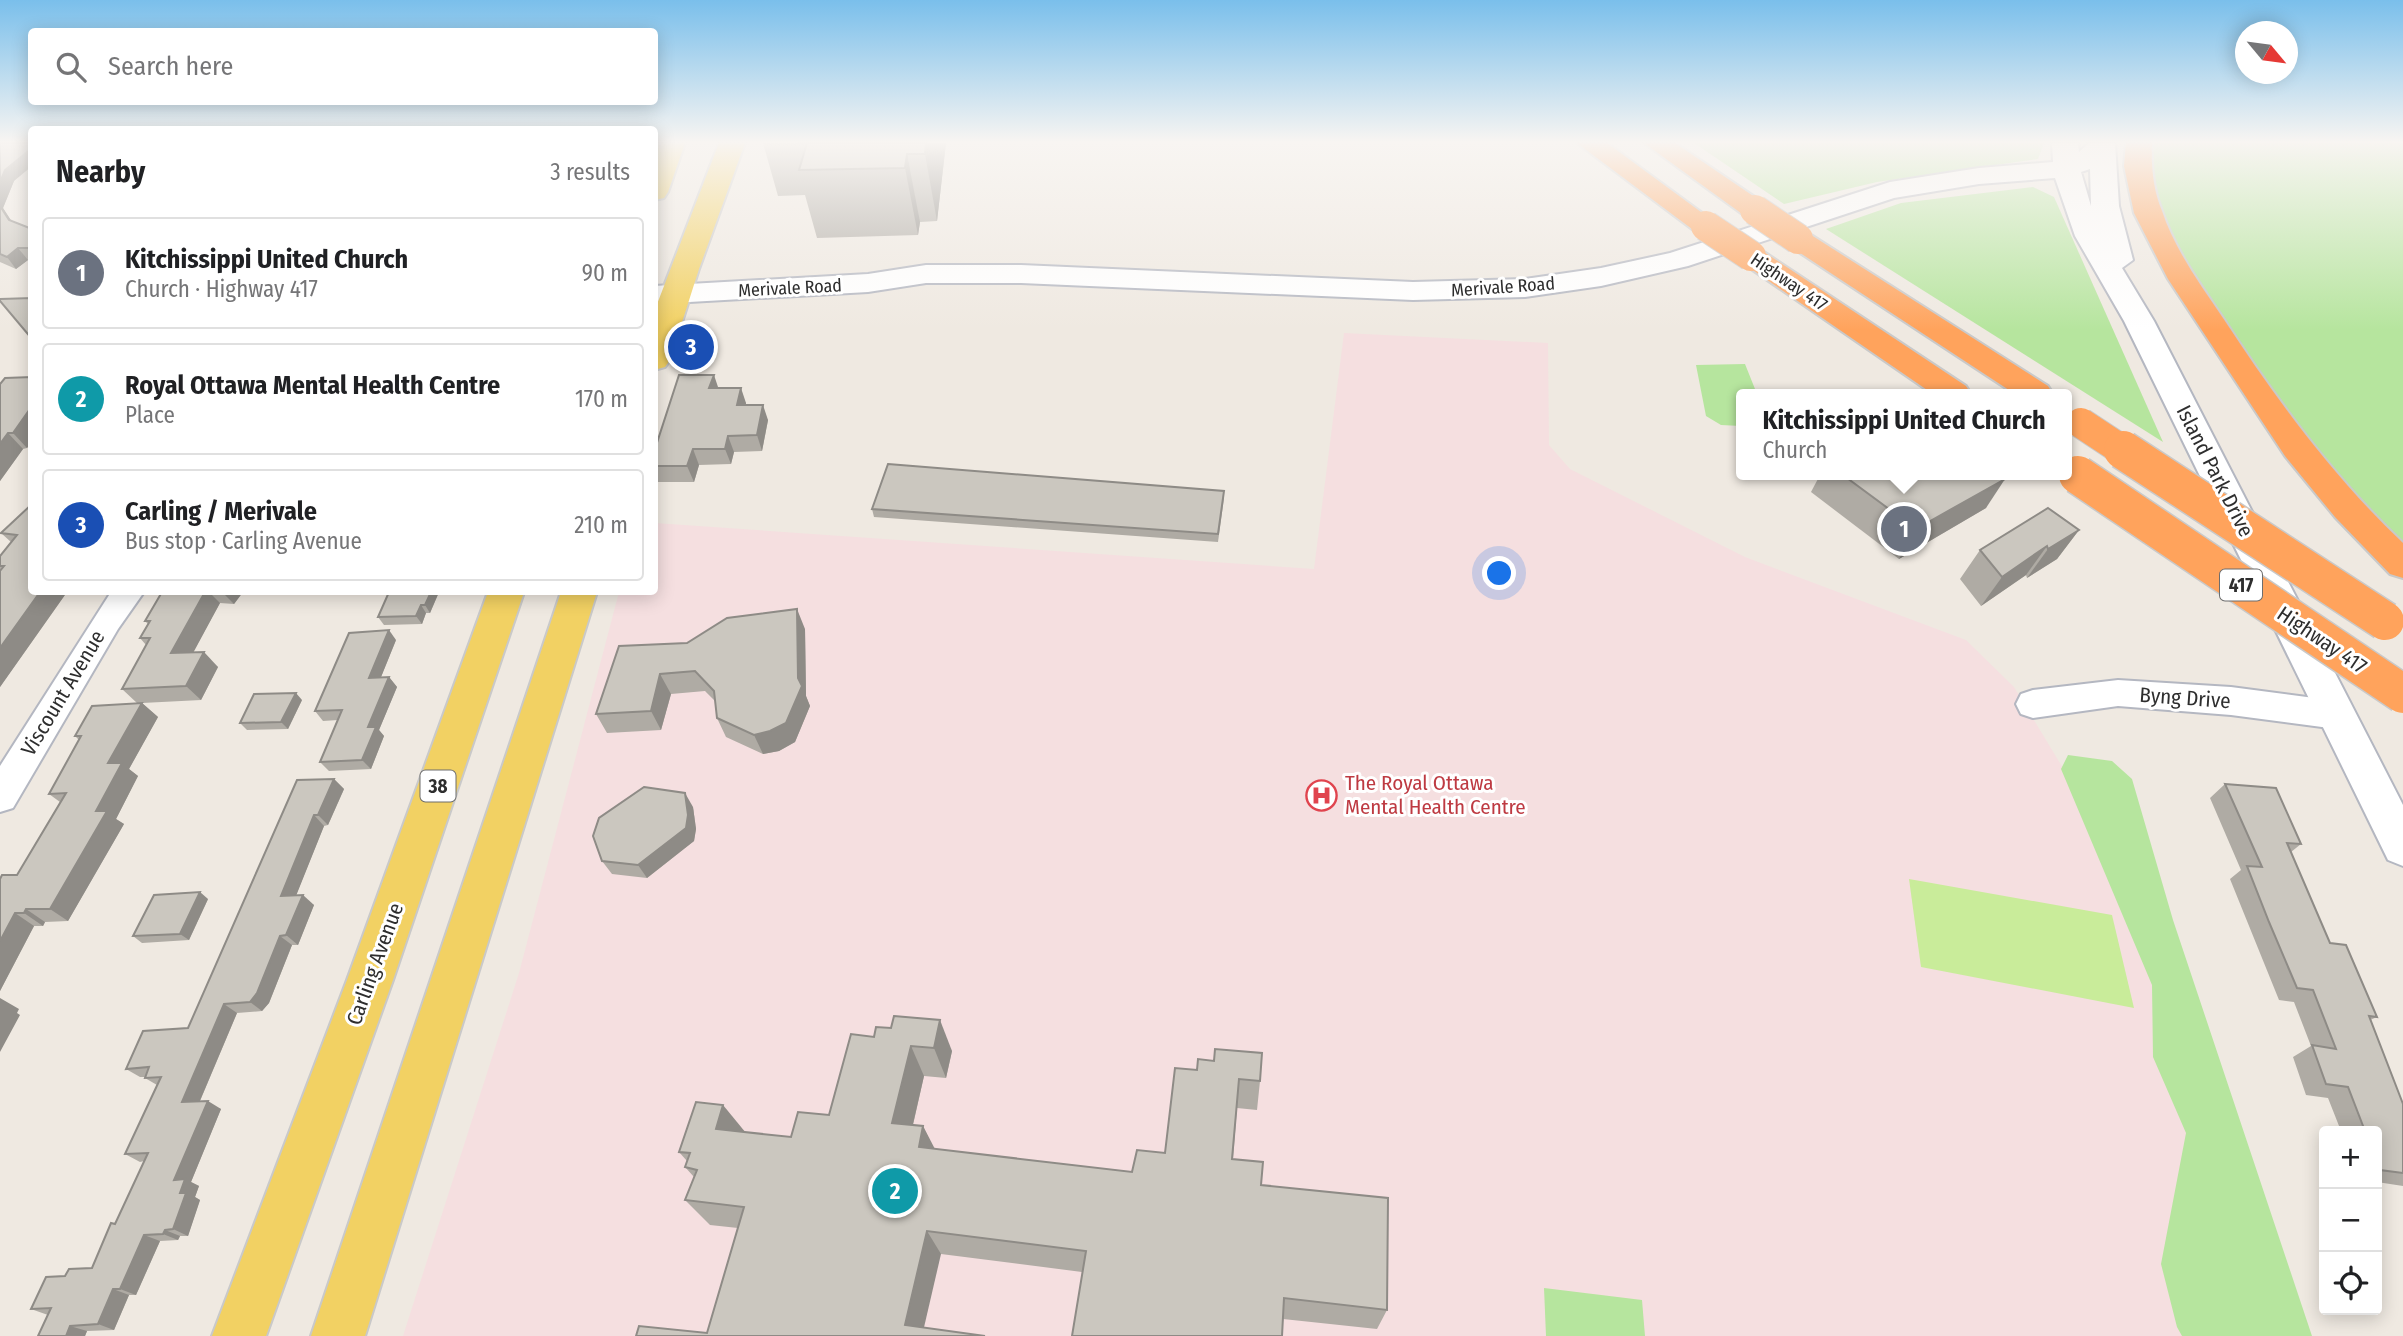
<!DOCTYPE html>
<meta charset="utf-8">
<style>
:root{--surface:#fff;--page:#f6f6f6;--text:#202124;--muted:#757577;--line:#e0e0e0;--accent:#db2777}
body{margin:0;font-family:"Fira Sans Condensed",sans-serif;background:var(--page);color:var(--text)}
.controls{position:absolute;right:21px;bottom:21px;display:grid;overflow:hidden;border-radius:7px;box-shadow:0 4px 18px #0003}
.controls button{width:63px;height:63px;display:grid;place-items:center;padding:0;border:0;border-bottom:2px solid var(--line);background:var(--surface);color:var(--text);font:35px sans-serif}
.compass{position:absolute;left:2235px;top:21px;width:63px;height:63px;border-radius:50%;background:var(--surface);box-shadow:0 4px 18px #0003;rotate:119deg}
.you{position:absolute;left:1500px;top:574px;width:24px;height:24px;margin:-18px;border:5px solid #fff;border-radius:50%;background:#1a73e8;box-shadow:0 0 0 10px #1a73e833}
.badge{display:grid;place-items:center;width:46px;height:46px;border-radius:50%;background:var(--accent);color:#fff;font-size:23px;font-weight:700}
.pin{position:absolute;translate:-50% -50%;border:4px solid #fff;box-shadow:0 2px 7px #0006}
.popup{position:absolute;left:1736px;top:389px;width:336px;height:91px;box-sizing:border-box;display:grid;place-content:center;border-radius:7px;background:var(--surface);filter:drop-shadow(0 2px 5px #0005);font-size:23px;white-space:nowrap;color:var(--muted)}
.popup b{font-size:26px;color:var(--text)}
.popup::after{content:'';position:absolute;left:50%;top:100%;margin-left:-14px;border:14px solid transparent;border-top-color:var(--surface)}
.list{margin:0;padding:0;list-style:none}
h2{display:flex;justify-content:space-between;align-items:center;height:91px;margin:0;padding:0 28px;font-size:30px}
h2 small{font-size:23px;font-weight:400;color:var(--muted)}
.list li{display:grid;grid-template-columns:46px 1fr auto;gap:21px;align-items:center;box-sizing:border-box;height:112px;margin:0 14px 14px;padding:0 14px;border:2px solid var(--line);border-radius:7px}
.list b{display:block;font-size:26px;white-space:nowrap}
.list p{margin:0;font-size:23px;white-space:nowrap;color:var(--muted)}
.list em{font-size:23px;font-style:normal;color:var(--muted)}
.icon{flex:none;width:38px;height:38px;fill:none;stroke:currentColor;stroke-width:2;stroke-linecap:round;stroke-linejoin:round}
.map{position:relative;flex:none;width:2403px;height:1336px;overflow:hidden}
.search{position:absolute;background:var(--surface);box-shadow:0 4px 18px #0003;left:28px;top:28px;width:630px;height:77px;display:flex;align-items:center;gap:18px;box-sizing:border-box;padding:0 24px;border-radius:7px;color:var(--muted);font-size:26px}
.panel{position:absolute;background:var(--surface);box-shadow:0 4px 18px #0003;left:28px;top:126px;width:630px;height:469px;border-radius:7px}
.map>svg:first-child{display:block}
.medical{fill:#f5dfe0}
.green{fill:#b6e59e}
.pitch{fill:#c9ec9a}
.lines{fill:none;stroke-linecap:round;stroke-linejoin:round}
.minor-casing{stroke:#b4b7c1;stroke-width:4}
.secondary-casing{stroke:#b4b7c1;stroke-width:4}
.primary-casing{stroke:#c9c9c9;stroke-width:4}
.motorway-casing{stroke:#c9c9c9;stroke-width:4}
.minor{fill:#fff;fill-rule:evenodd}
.secondary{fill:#fff;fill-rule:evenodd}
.primary{fill:#f2d163;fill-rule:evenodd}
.motorway{fill:#ffa35c;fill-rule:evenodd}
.motorway-bridge-far1-casing{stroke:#c9c9c9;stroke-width:32;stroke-linecap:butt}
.motorway-bridge-casing{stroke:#c9c9c9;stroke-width:41;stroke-linecap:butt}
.motorway-bridge-far1{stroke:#ffa35c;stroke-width:30}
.motorway-bridge{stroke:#ffa35c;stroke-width:38}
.wall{fill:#afaba4}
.shaded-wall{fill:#8e8b86}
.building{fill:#cbc7bf;stroke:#8e8b86;stroke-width:2}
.labels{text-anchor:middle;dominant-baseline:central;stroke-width:6;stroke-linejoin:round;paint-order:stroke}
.far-street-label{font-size:18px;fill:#2e2e2e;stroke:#fff}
.shield{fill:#fff;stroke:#6d6d6d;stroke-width:2}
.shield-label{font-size:19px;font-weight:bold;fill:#2e2e2e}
.street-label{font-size:21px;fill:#2e2e2e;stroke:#fff}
.health-label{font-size:21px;fill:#be3a42;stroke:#fff;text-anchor:start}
</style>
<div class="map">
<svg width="2403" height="1336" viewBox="0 0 2403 1336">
<rect width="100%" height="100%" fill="#efe9e1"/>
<polygon class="medical" points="1344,333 1548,343 1549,445 1570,469 1745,557 1966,640 2014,687 2113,851 2281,1336 403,1336 519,973 619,592 654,592 655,523 1314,569"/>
<g class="green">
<polygon points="1694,143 2044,143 2038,159 1877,182 1784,204"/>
<polygon points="2148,143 2403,143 2403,548 2309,450 2196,288 2163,225 2147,153"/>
<polygon points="2033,187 2054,197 2163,442 1826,229 1901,203"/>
<polygon points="1745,364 1757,394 1741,394 1741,426 1721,425 1706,416 1696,365"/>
<polygon points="2068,755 2112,761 2132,779 2173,920 2312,1336 2182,1336 2177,1327 2161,1264 2186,1133 2153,1057 2152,985 2061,769"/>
<polygon points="1544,1288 1642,1300 1645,1336 1546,1336"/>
</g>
<polygon class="pitch" points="1909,879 2112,915 2134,1008 1921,967"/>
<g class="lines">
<defs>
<g id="minor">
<polygon points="111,592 144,592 118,629 13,808 0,812 0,766"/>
<polygon points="2118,680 2231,687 2337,701 2349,705 2354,715 2349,725 2337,729 2231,715 2118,706 2033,718 2021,714 2016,704 2021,694 2033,690"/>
</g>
<path id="secondary" d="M2052,143h26l1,9 10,-9h26l4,63 14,54 -11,8 32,53 249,484v61l-15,-6 -264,-539 -49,-85 -20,-58 -76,6 -85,14 -206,68 -87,20 -76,11 -112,3 -392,-17h-95l-58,9 -214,12v-18l214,-12 58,-9h95l392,17 112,-3 76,-11 69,-15 220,-71 89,-14 74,-6zM2090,169l1,37 -10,-34z"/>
<g id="primary">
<polygon points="659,143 685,143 668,192 664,198 654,200 654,154"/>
<polygon points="719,143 745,143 699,269 670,360 665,367 654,370 654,312"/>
<polygon points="488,592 524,592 393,980 266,1336 212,1336 347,980"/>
<polygon points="561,592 597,592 365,1336 311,1336"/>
</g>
<g id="motorway">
<polygon points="1577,143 1607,143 1720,226 1716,232 1706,235 1696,232"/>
<polygon points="1644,143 1675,143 1765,204 1769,210 1765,216 1755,218 1745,216"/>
<path d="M2126,143h26c-1,24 1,46 10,68 13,39 38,73 61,107 53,81 110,159 180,225v35l-13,-4 -55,-57 -50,-61 -117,-177 -34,-66 -10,-47z"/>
<polygon points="1798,230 1808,233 2048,386 2053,394 2015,394 1788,245 1784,239 1788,233"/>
<polygon points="1751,247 1761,250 1966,386 1971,394 1933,394 1741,262 1736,256 1741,250"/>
</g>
</defs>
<use href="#minor" class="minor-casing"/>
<use href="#secondary" class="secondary-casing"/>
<use href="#primary" class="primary-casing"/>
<use href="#motorway" class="motorway-casing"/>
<use href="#minor" class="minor"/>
<use href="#secondary" class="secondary"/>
<use href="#primary" class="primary"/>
<use href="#motorway" class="motorway"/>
<defs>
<g id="motorway-bridge-far1">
<polyline points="1755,210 1798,239"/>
<polyline points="1706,226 1751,256"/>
<polyline points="2081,423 2125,452"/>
</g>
<g id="motorway-bridge">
<polyline points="2123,450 2385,621"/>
<polyline points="2078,475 2403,694"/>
</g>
</defs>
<use href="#motorway-bridge-far1" class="motorway-bridge-far1-casing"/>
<use href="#motorway-bridge" class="motorway-bridge-casing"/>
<use href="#motorway-bridge-far1" class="motorway-bridge-far1"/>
<use href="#motorway-bridge" class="motorway-bridge"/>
</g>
<g class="wall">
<polygon points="0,143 14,181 3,208 11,221 32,229 32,260 28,260 16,269 0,262"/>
<polygon points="763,143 946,143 937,221 920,222 918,235 817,238 805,195 778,196"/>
<polygon points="32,377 32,442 27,448 23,449 0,481 0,384"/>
<polygon points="719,388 746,403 746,405 768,420 762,451 734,452 731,464 699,465 694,482 657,482 654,477 654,452"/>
<polygon points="1820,475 1999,475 1986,508 1899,559 1811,492"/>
<polygon points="1224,498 1218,542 874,517 872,509"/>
<polygon points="32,504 32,592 67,592 0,687 0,556 11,542 1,533"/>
<polygon points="2079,530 2057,559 2027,578 2026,575 1981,606 1960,579 1980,550"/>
<polygon points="162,592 243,592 234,604 220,603 193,652 218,667 201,700 142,703 158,717 129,769 138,776 116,819 124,824 68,921 45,922 43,926 34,926 0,991 0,879 17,875 60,802 49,794 79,740 75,736 137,703 122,689 146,645 140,638 148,624 145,621"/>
<polygon points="389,592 439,592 430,613 426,613 422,624 384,625 378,617"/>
<polygon points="805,629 806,696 810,706 795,742 779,751 763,754 726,737 717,718 715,701 705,691 671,694 661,730 607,733 596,714 687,643"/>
<polygon points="396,640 381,677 389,677 397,687 379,730 384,736 371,769 329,771 320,762 338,720 323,721 315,711"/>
<polygon points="302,700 288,729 247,730 240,723"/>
<polygon points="334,779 344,789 328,825 324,826 296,895 314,905 298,945 292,945 269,1003 262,1011 237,1013 200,1101 221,1109 191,1182 199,1186 195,1197 200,1200 188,1236 180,1236 178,1240 160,1241 136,1295 129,1295 114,1330 87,1331 85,1336 48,1315 31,1309 65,1276 92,1268 115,1224 144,1161 140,1162 125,1154 157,1085 145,1078 145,1077 140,1077 126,1069 188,1028"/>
<polygon points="2225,784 2301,844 2291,852 2330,943 2377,1017 2370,1020 2403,1104 2403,1186 2377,1182 2377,1131 2341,1131 2328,1098 2306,1095 2293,1057 2311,1046 2294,1002 2279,1000 2230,879 2241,870 2210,798"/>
<polygon points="693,807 696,829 694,841 647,878 612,874 602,861"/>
<polygon points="208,899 189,940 142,943 133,936"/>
<polygon points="891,1028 952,1051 946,1078 924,1076 913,1125 923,1126 934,1149 1132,1172 1165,1153 1175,1068 1260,1081 1257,1110 1237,1108 1233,1159 1261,1185 1387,1310 1377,1329 1283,1319 1082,1272 941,1254 707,1333 738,1228 710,1225 685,1200 694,1177 685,1167 687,1161 679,1152 745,1132 791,1137 829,1115 874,1037"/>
</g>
<g class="shaded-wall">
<polygon points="926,143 946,143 937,221 925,154"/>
<polygon points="32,148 32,166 14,181 3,208 18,231 9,220 0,206 0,182 5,170"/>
<polygon points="907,154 920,222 918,235 905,168"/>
<polygon points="18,248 28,260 16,269 7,257"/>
<polygon points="714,375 719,390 709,388"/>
<polygon points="741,388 746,403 743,420 737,405"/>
<polygon points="763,405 768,420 762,451 757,435"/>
<polygon points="32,406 32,442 27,448 13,433"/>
<polygon points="8,433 23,449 0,481 0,444"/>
<polygon points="728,436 734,452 731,464 725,449"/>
<polygon points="693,449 699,465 694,482 687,466"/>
<polygon points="2005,479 1986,508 1899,559 1916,529"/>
<polygon points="2079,530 2057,559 2027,578 2048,549"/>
<polygon points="2047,546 2026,575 1981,606 2002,577"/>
<polygon points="40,592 67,592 0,687 0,648"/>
<polygon points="205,592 209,592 220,603 185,668 171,653"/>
<polygon points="222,592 243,592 234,604"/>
<polygon points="431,592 439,592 430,613 425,605"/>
<polygon points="421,605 426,613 422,624 416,616"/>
<polygon points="797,609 805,629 806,696 810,706 795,742 779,751 763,754 754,735 798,678"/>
<polygon points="389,630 396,640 377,687 369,678"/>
<polygon points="204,652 218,667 201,700 186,686"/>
<polygon points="660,674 671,694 661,730 651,711"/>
<polygon points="389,677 397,687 379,730 384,736 371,769 362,760 368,727"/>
<polygon points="296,693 302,700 288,729 281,722"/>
<polygon points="142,703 158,717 129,769 138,776 116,819 124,824 68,921 50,909 96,811 108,763"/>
<polygon points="334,779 344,789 328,825 318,815"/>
<polygon points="685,793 693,807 696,829 694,841 647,878 638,865"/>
<polygon points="314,815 324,826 292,906 281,896"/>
<polygon points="200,892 208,899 189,940 180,934"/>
<polygon points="303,895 314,905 298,945 286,935"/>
<polygon points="26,909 45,922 43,926 24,913"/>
<polygon points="15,913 34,926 0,991 0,941"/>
<polygon points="280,936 292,945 269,1003 262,1011 250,1002"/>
<polygon points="0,998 19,1009 17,1013 20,1015 0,1052"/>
<polygon points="224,1004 237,1013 196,1110 182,1102"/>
<polygon points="940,1020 952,1051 946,1078 934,1048"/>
<polygon points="911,1046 924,1076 907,1150 892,1123"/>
<polygon points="208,1101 221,1109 191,1182 199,1186 195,1197 200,1200 188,1236 173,1229 180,1193 174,1180"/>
<polygon points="723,1105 746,1133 716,1129"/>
<polygon points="923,1126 937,1153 919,1147"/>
<polygon points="165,1230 180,1236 178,1240 163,1234"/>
<polygon points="927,1231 941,1254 922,1336 905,1325"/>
<polygon points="144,1235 160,1241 136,1295 120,1289"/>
<polygon points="113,1289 129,1295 114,1330 98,1324"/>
<polygon points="70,1326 87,1331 85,1336 66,1336"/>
</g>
<g class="building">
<polygon points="0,143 32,143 32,148 5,170 0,182"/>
<polygon points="797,143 926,143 925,154 907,154 905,168 799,170 807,143"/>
<polygon points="0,206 9,220 32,229 32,248 18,248 7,257 0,254"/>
<polygon points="32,298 32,339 0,301 0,299"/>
<polygon points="679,375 714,375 709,388 741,388 737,405 763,405 757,435 728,436 725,449 693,449 687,466 654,466 654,452"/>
<polygon points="32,377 32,406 13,433 8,433 0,444 0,384 5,378"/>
<polygon points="888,464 1224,491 1218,534 872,509"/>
<polygon points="1843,475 1999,475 2005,479 1916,529"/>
<polygon points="32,504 32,592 40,592 0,648 0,571 4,566 0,566 0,556 17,535 1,533"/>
<polygon points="2048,508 2079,530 2048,549 2047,546 2002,577 1980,550"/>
<polygon points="162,592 205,592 171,653 204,652 186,686 122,689 150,638 140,638 150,621 145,621"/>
<polygon points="389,592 431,592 425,605 421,605 416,616 378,617"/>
<polygon points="797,609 798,678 802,686 786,723 770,731 754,735 717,718 714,691 695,671 660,674 651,711 596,714 619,646 687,643 727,618"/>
<polygon points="389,630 369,678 389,677 368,727 376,727 362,760 320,762 342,710 315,711 349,633"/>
<polygon points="296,693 281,722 240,723 254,694"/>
<polygon points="142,703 108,763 122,763 96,811 107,811 50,909 26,909 24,913 15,913 0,941 0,879 2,875 17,875 66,793 49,794 81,736 75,736 92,706"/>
<polygon points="334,779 318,815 314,815 281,896 303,895 286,935 280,936 257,993 250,1002 224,1004 182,1102 208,1101 174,1180 185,1179 180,1193 186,1193 173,1229 165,1230 163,1234 144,1235 120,1289 113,1289 98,1324 70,1326 66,1336 38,1336 51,1308 31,1309 46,1277 65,1276 69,1269 92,1268 111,1223 115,1224 148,1153 125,1154 161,1077 145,1078 149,1067 126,1069 143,1031 188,1028 297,780"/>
<polygon points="2225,784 2276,788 2301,844 2287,843 2330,943 2346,945 2377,1017 2369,1016 2403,1104 2403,1173 2380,1170 2377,1161 2377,1131 2365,1131 2348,1087 2326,1084 2312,1045 2336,1049 2313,990 2297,988 2269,922 2247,866 2262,867"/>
<polygon points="644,787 685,793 688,815 686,828 638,865 602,861 593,836 599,818"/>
<polygon points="200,892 180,934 133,936 154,895"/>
<polygon points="894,1016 940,1020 934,1048 911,1046 892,1123 923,1126 919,1147 1132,1172 1137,1150 1165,1153 1175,1068 1197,1070 1198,1059 1214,1061 1215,1049 1262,1053 1260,1081 1239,1079 1232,1159 1263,1162 1261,1185 1388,1198 1387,1310 1284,1298 1282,1336 1072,1336 1086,1251 927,1231 905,1325 985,1336 636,1336 639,1326 707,1333 744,1207 685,1200 697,1170 685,1167 690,1153 679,1152 696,1102 723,1105 716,1129 791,1137 798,1112 829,1115 851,1034 874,1037 876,1027 891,1028"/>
</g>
<linearGradient id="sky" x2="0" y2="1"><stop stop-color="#7abfeb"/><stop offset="0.43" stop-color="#f8f5f2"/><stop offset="1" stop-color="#f8f5f2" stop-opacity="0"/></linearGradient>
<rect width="2403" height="330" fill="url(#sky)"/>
<defs>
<symbol id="hospital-ring" viewBox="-11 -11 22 22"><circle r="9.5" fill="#fff" stroke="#e0444e" stroke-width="1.5"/><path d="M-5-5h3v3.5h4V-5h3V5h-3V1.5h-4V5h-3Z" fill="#e0444e"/></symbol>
</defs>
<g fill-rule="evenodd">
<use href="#hospital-ring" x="1304" y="778" width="35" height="35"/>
</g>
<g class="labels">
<g class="far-street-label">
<text transform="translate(1789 282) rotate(34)">Highway 417</text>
<text transform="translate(1503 287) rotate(-4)">Merivale Road</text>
<text transform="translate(790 288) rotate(-3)">Merivale Road</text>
</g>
<g class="shield">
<rect x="2220" y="569.5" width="42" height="31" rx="5"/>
<rect x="420.5" y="770.5" width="35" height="31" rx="5"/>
</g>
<g class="shield-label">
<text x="2241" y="585">417</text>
<text x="438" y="786">38</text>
</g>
<g class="street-label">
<text transform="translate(2215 471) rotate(63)">Island Park Drive</text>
<text transform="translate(2322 640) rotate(34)">Highway 417</text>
<text transform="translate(63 693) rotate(-59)">Viscount Avenue</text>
<text transform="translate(2185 698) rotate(4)">Byng Drive</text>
<text transform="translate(375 964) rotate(-70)">Carling Avenue</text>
</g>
<g class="health-label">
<text x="1345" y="783">The Royal Ottawa<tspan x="1345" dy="24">Mental Health Centre</tspan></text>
</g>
</g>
</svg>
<div class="controls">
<button>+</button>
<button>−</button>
<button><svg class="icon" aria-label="locate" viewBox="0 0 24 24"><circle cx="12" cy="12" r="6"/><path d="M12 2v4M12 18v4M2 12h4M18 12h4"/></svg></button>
</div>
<svg class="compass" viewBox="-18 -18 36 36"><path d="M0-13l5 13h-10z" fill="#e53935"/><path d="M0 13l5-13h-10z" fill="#757577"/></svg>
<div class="you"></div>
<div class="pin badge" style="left:1904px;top:529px;background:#6b7280">1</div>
<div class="popup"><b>Kitchissippi United Church</b>Church</div>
<div class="pin badge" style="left:895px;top:1191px;background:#0f9aa8">2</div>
<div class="pin badge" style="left:691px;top:347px;background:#1a4fb4">3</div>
<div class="search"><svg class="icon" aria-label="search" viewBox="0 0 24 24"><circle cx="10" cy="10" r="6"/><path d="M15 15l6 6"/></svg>Search here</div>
<section class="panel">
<h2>Nearby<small>3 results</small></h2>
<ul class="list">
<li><span class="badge" style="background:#6b7280">1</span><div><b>Kitchissippi United Church</b><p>Church · Highway 417</p></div><em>90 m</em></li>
<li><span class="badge" style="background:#0f9aa8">2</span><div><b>Royal Ottawa Mental Health Centre</b><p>Place</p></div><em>170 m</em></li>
<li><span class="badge" style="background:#1a4fb4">3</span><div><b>Carling / Merivale</b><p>Bus stop · Carling Avenue</p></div><em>210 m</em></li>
</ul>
</section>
</div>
